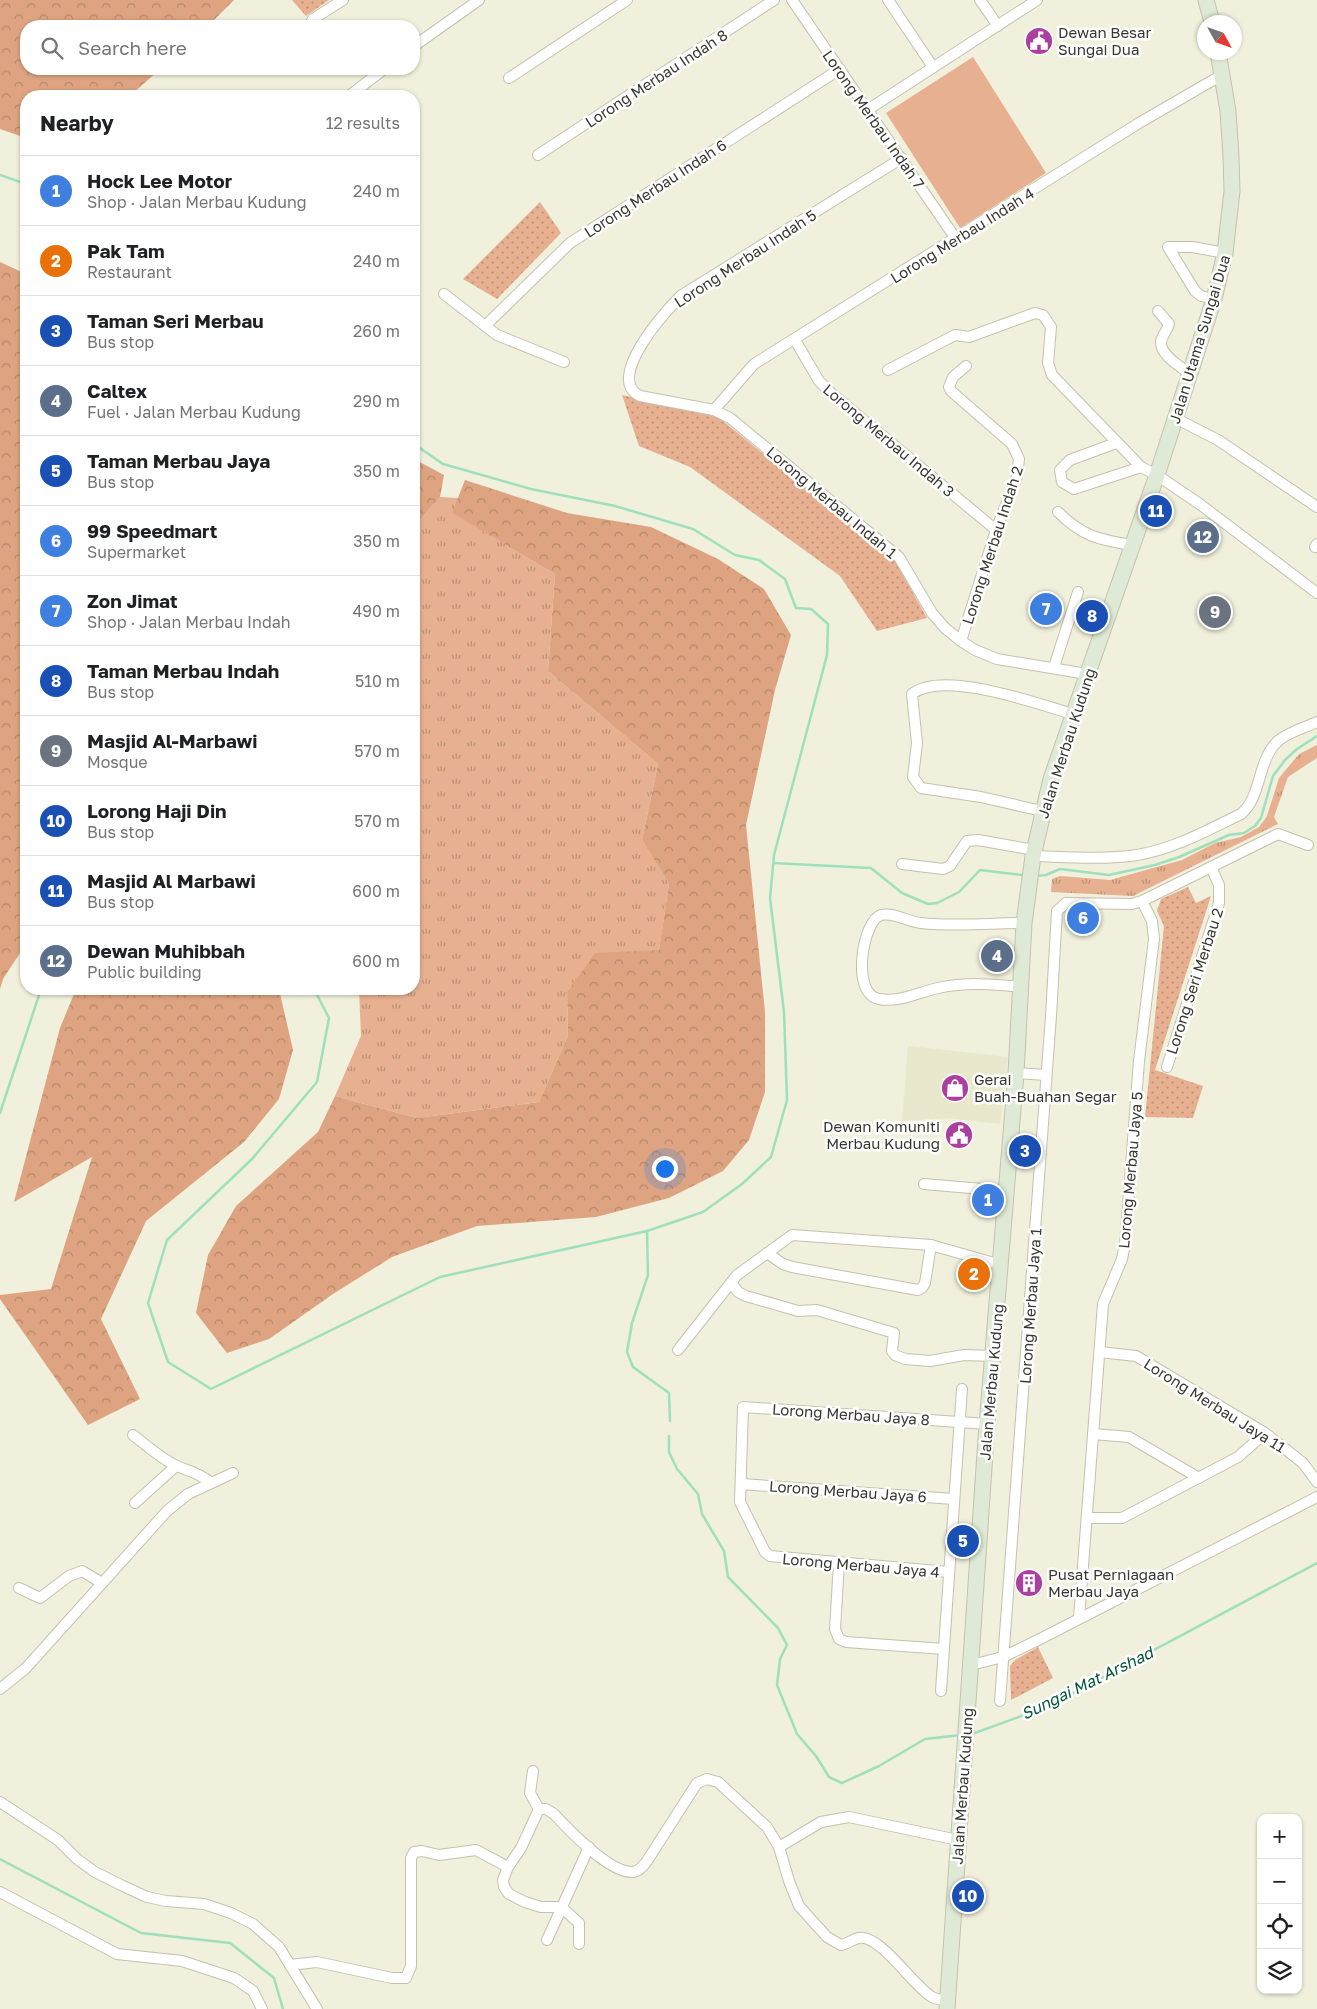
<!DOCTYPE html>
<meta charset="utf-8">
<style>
:root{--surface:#fff;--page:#f6f6f6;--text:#202124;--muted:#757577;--line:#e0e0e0;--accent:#1a73e8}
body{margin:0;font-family:"Golos Text",sans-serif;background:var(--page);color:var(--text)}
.controls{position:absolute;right:15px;bottom:15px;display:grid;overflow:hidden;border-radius:10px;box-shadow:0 1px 4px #0004}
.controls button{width:45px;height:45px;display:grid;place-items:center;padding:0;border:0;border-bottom:1px solid var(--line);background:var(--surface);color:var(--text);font:25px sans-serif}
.compass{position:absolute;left:1197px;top:15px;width:45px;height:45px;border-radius:50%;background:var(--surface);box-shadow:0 1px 4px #0004;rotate:130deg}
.you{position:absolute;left:664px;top:1168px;width:18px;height:18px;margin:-12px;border:4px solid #fff;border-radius:50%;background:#1a73e8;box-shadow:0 0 0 8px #1a73e833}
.badge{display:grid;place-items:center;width:32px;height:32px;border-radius:50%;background:var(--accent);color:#fff;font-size:16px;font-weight:700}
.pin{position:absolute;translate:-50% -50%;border:2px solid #fff;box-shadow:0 1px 5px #0006}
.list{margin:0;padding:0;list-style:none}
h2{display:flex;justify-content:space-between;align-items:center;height:65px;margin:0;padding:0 20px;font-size:21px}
h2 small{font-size:16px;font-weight:400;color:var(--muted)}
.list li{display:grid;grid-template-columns:32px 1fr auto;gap:15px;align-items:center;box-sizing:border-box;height:70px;padding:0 20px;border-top:1px solid var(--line)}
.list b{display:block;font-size:19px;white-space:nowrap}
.list p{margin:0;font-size:16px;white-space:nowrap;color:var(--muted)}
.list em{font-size:16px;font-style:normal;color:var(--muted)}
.icon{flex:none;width:28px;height:28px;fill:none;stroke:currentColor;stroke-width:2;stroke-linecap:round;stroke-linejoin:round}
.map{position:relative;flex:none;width:1317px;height:2009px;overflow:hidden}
.search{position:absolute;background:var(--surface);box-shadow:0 1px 4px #0004;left:20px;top:20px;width:400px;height:55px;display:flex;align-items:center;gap:12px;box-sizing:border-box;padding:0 18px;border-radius:20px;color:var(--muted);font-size:19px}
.panel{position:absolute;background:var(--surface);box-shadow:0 1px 4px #0004;left:20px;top:90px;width:400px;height:905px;border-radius:20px}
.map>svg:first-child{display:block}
.built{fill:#e9e8cc}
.grass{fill:url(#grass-tufts)}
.forest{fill:url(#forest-crowns)}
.park{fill:url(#park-dots)}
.pitch{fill:#e7b090}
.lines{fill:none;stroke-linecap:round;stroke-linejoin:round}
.stream{stroke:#9ee0bb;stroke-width:2.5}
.minor-casing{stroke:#c3c2af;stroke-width:12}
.secondary-casing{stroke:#c3c2af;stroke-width:17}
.minor{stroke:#fff;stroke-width:10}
.secondary{stroke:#deead5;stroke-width:15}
.labels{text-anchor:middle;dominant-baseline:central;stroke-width:5;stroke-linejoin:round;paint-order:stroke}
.poi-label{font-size:15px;fill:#383830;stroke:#fff;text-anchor:start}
.street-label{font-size:15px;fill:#383830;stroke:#fff}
.water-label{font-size:16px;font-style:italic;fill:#015737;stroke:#fff}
</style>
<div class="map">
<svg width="1317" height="2009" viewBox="0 0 1317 2009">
<defs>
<pattern id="grass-tufts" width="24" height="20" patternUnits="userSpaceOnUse" patternTransform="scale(1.25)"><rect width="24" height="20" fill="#e7b090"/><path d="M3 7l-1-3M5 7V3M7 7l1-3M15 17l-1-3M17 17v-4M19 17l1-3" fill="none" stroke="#bc9076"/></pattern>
<pattern id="forest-crowns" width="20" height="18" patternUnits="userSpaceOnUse" patternTransform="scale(1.25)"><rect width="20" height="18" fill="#dea481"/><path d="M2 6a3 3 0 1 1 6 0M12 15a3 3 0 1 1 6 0" fill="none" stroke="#b5876a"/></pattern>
<pattern id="park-dots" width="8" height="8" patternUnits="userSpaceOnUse" patternTransform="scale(1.25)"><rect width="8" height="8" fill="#e7b090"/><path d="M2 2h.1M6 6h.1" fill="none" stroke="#bc9076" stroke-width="1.8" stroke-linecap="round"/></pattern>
</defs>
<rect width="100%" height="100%" fill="#f0f0dc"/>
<polygon class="built" points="908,1046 1008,1057 1000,1124 948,1118 902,1121"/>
<g class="grass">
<polygon points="440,497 458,498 453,513 555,574 548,671 658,764 642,840 669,884 659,951 595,954 567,992 568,1036 539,1102 417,1118 335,1096 361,1036 359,989 414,989 414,527"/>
<polygon points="1317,745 1317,758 1288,777 1274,817 1278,824 1133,896 1051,892 1052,879 1060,876 1110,880 1182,860 1215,843 1241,837 1259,827 1267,816 1279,778 1299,754"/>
</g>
<g class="forest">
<polygon points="0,0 234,0 208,26 26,26 26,69 160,69 130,96 26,96 26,138 0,129"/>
<polygon points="0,262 26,274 26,944 3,979 0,989"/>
<polygon points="414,459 444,475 440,497 414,527"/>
<polygon points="465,480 567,513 651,527 718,559 764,589 791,635 775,690 746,825 765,1012 765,1092 749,1140 723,1171 669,1198 596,1217 477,1226 392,1257 333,1294 269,1339 227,1353 196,1313 208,1255 236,1206 318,1132 335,1096 417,1118 539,1102 568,1036 567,992 595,953 659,950 669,884 642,840 658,764 548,671 555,574 452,513"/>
<polygon points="76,989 279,989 293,1050 279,1099 244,1142 146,1221 101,1319 140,1399 88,1425 0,1299 0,1295 51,1289 92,1157 14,1202 60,1028"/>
</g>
<g class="park">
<polygon points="292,0 329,0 306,16"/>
<polygon points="540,202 561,233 497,299 463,279"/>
<polygon points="622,395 718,417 895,561 927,618 877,631 840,576 690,467 639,446"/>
<polygon points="1188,887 1196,903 1211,896 1155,1070 1203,1086 1193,1118 1145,1117 1164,926 1157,911 1161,899"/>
<polygon points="1038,1647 1053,1678 1011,1700 1010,1666 1015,1660"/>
</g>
<polygon class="pitch" points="973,57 1046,173 960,228 886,113"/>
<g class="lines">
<g class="stream">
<polyline points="0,175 26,184"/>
<polyline points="773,863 871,868 902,893 928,904 937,903 959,892 980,870 1022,875"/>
<polyline points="1036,876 1046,875 1060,869 1109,875 1155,865 1179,857 1229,835 1244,833 1255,826 1261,818 1273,776 1285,760 1297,749 1317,736"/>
<polyline points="314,989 329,1018 317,1082 252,1159 167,1240 148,1303 168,1362 211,1389 440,1277 647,1231 703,1212 742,1184 771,1157 787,1100 784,1012 770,898 774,855 827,655 828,624 811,609 796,608 785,579 759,560 735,555 693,529 615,506 531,489 443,464 414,444"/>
<polyline points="0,1113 41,989"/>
<polyline points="647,1231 648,1275 632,1323 627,1352 633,1367 669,1393 670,1421"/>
<polyline points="669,1436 669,1452 677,1469 698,1494 702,1514 724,1551 728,1577 778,1628 787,1645 780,1659 777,1685 797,1734 816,1756 829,1777 842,1783 879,1766 925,1739 961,1735"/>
<polyline points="972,1734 1049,1706 1317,1563"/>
<polyline points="0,1859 141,1933 230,1943 274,1978 283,2009"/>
</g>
<defs>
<g id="minor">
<polyline points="792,0 956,239"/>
<polyline points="888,0 933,67"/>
<polyline points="980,0 998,26"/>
<polyline points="310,25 313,19 343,0"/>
<polyline points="414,46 479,0"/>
<polyline points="509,78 627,0"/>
<polyline points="349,96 384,69"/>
<polyline points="869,109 1037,0"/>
<polyline points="538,155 774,0"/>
<path d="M902,158l-220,137c-16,15 -78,84 -42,101l74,14 16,8 169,139 33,56 13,15 16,13 14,9 22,9 90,15"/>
<polyline points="444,294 497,335 564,362"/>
<polyline points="1214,299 1201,296 1195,291 1168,247 1192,247 1225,253"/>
<path d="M1158,311l11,13c-2,7 -7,11 -8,18 -1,13 20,25 29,32"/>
<polyline points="485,326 570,243 840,69"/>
<polyline points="795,340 819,381 830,392 996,530"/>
<polyline points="888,370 955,335 969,337 1035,313 1043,315 1051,327 1048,363 1052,375 1141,467 1157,475 1201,505 1317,593"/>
<polyline points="714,410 754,364 1139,123 1222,75"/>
<polyline points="1175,418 1218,440 1317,507"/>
<polyline points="1116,443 1070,460 1060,470 1062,482 1074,489 1141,467"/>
<path d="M1058,512c24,24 41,28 74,33"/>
<polyline points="1315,547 1317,544"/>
<polyline points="961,641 996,530 1017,477 1019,459 1012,444 951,391 949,387 953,377 966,366"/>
<polyline points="1054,667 1078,592"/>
<path d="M1042,811l-61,-14 -60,-9 -8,-11 4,-34 -5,-49c31,-25 125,10 161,20"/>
<path d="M1033,856c34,1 70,4 104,-1 37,-6 71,-25 104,-41 21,-17 16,-54 37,-73 10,-9 26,-13 39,-19"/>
<polyline points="902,864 943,869 950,866 967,841 978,840 1034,850"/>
<path d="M1022,987c-29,-3 -56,-5 -84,1 -19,4 -39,15 -59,11 -29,-5 -16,-79 2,-84 13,-3 27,7 40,8 34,4 70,0 103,0"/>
<polyline points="1167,1067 1219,903 1219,885 1211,867"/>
<polyline points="1016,1073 1046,1075"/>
<polyline points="924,1184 1006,1191"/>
<polyline points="767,1253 783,1264 792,1267 918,1290 922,1288 925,1283 931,1245"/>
<polyline points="732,1284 738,1292 746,1296 798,1311 817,1310 894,1333 892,1351 895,1355 905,1359 930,1361 964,1355 993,1356"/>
<polyline points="678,1350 737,1275 792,1235 931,1245 1001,1265"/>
<polyline points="1100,1352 1136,1356 1265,1433 1303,1463 1317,1482"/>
<polyline points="1093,1434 1129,1437 1199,1478"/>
<path d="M133,1435c13,10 27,23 42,30 14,7 21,6 35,17"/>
<polyline points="741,1484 954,1499"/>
<polyline points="135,1503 176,1466"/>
<polyline points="1087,1518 1122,1518 1238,1457 1265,1433"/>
<polyline points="839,1563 835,1629 839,1639 846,1642 944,1649"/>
<polyline points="949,1572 770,1556 765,1552 740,1502 743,1407 987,1424"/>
<polyline points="19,1588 40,1598 69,1576 82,1571 102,1583"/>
<polyline points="1079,1618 1103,1304 1122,1259 1125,1244 1139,1061 1154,939 1152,921 1142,901"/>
<polyline points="971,1665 1003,1657 1040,1639 1317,1497"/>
<polyline points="0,1689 26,1668 167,1511 188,1494 233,1473"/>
<polyline points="941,1691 962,1389"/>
<polyline points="1000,1701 1051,1016 1057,911 1066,903 1132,904 1142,901 1278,834 1308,845"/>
<polyline points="533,1771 530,1793 539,1809"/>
<polyline points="0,1802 58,1840 77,1859 95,1872 123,1886 147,1897 166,1901 204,1904 231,1913 253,1924 279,1947 317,2009"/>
<path d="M539,1809h7l8,5c15,16 54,58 78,58 7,0 11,-6 15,-11l50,-78 10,-4 11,3 49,45 12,20 10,34 10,25 28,31 14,8c6,-1 12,-6 18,-7 20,-5 54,48 73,59 4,2 11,3 15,4"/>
<polyline points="539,1809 521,1848 508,1867 503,1880 504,1887 509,1894 525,1902 541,1907 561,1907 579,1923 579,1944"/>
<polyline points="779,1847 821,1822 849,1817 958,1840"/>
<polyline points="0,1892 117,1954 182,1961 234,1978 253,1991 262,2009"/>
<polyline points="547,1940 589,1847"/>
<polyline points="290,1965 317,1962 392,1978 406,1978 411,1966 411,1858 414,1852 422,1851 439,1855 476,1850 508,1867"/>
</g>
<g id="secondary">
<polyline points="1206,0 1212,22"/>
<polyline points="947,2009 987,1424 1016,1073 1024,923 1033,856 1051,779 1157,475 1214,299 1225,253 1232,191 1231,156 1228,111 1218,52"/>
</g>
</defs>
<use href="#minor" class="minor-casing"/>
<use href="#secondary" class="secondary-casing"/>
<use href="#minor" class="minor"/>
<use href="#secondary" class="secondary"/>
</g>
<defs>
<symbol id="civic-disc" viewBox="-11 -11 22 22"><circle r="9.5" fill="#aa3f9f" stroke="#fff"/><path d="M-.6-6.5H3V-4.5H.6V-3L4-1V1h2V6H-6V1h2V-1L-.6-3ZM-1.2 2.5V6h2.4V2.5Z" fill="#fff"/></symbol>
<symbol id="shop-disc" viewBox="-11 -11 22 22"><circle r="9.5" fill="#aa3f9f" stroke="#fff"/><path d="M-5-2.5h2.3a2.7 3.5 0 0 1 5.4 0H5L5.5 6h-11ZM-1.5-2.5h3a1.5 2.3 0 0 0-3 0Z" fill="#fff"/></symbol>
<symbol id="building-disc" viewBox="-11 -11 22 22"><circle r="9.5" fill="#aa3f9f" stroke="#fff"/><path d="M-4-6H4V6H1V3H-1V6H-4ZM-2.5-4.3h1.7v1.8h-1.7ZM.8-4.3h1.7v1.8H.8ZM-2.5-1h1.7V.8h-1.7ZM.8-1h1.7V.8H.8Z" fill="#fff"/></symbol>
</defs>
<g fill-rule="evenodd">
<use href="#civic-disc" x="1023" y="25" width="32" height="32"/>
<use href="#shop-disc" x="939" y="1072" width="32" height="32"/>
<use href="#civic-disc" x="943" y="1119" width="32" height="32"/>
<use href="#building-disc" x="1013" y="1567" width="32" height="32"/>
</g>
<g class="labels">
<g class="poi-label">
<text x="1058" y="32">Dewan Besar<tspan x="1058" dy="17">Sungai Dua</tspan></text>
<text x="974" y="1079">Gerai<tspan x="974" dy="17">Buah-Buahan Segar</tspan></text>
<text x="940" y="1126" text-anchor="end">Dewan Komuniti<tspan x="940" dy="17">Merbau Kudung</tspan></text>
<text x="1048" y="1574">Pusat Perniagaan<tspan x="1048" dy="17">Merbau Jaya</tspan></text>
</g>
<g class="street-label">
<text transform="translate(656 78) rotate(-33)">Lorong Merbau Indah 8</text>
<text transform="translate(874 119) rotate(55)">Lorong Merbau Indah 7</text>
<text transform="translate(655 188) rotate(-33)">Lorong Merbau Indah 6</text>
<text transform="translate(962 235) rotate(-32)">Lorong Merbau Indah 4</text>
<text transform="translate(745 258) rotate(-33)">Lorong Merbau Indah 5</text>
<text transform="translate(1199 339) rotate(-73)">Jalan Utama Sungai Dua</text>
<text transform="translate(889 440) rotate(40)">Lorong Merbau Indah 3</text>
<text transform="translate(832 502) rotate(40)">Lorong Merbau Indah 1</text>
<text transform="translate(992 545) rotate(-72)">Lorong Merbau Indah 2</text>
<text transform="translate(1066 743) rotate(-72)">Jalan Merbau Kudung</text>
<text transform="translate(1194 981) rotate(-72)">Lorong Seri Merbau 2</text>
<text transform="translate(1130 1170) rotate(-85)">Lorong Merbau Jaya 5</text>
<text transform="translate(1030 1306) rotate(-86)">Lorong Merbau Jaya 1</text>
<text transform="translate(991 1382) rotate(-85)">Jalan Merbau Kudung</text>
<text transform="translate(1215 1405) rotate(32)">Lorong Merbau Jaya 11</text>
<text transform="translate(851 1414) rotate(4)">Lorong Merbau Jaya 8</text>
<text transform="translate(848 1491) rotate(4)">Lorong Merbau Jaya 6</text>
<text transform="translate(861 1565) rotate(5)">Lorong Merbau Jaya 4</text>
<text transform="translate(962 1786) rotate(-86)">Jalan Merbau Kudung</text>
</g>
<g class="water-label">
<text transform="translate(1087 1683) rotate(-26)">Sungai Mat Arshad</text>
</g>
</g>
</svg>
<div class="controls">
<button>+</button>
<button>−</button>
<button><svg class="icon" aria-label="locate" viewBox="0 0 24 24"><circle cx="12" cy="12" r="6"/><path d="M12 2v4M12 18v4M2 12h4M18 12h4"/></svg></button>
<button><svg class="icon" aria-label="layers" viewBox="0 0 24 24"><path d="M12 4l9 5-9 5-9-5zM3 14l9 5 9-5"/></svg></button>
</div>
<svg class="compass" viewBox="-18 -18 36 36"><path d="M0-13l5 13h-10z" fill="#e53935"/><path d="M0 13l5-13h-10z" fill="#757577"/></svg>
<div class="you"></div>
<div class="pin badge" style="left:988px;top:1200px;background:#3f7fe0">1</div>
<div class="pin badge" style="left:974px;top:1274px;background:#e8710a">2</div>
<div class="pin badge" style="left:1025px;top:1151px;background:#1a4fb4">3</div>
<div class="pin badge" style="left:997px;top:956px;background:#5c6f8a">4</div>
<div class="pin badge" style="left:963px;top:1541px;background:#1a4fb4">5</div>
<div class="pin badge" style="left:1083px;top:918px;background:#3f7fe0">6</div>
<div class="pin badge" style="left:1046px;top:609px;background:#3f7fe0">7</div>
<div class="pin badge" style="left:1092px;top:616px;background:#1a4fb4">8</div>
<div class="pin badge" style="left:1215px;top:612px;background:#6b7280">9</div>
<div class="pin badge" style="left:968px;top:1896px;background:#1a4fb4">10</div>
<div class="pin badge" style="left:1156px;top:511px;background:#1a4fb4">11</div>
<div class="pin badge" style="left:1203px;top:537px;background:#5c6f8a">12</div>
<div class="search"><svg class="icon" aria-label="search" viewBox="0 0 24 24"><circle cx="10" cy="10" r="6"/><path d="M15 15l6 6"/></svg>Search here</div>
<section class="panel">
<h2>Nearby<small>12 results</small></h2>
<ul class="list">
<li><span class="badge" style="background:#3f7fe0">1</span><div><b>Hock Lee Motor</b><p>Shop · Jalan Merbau Kudung</p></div><em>240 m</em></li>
<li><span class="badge" style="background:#e8710a">2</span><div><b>Pak Tam</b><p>Restaurant</p></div><em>240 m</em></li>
<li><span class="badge" style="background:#1a4fb4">3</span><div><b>Taman Seri Merbau</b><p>Bus stop</p></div><em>260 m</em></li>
<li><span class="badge" style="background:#5c6f8a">4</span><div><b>Caltex</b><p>Fuel · Jalan Merbau Kudung</p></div><em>290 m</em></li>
<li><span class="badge" style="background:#1a4fb4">5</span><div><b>Taman Merbau Jaya</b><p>Bus stop</p></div><em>350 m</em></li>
<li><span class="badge" style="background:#3f7fe0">6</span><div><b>99 Speedmart</b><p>Supermarket</p></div><em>350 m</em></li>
<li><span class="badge" style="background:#3f7fe0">7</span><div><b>Zon Jimat</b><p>Shop · Jalan Merbau Indah</p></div><em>490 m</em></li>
<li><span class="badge" style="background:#1a4fb4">8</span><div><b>Taman Merbau Indah</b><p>Bus stop</p></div><em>510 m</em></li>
<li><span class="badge" style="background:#6b7280">9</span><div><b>Masjid Al-Marbawi</b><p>Mosque</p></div><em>570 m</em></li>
<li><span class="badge" style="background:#1a4fb4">10</span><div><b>Lorong Haji Din</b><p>Bus stop</p></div><em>570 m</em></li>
<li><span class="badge" style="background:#1a4fb4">11</span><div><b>Masjid Al Marbawi</b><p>Bus stop</p></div><em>600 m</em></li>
<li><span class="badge" style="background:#5c6f8a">12</span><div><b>Dewan Muhibbah</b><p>Public building</p></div><em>600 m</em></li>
</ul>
</section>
</div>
